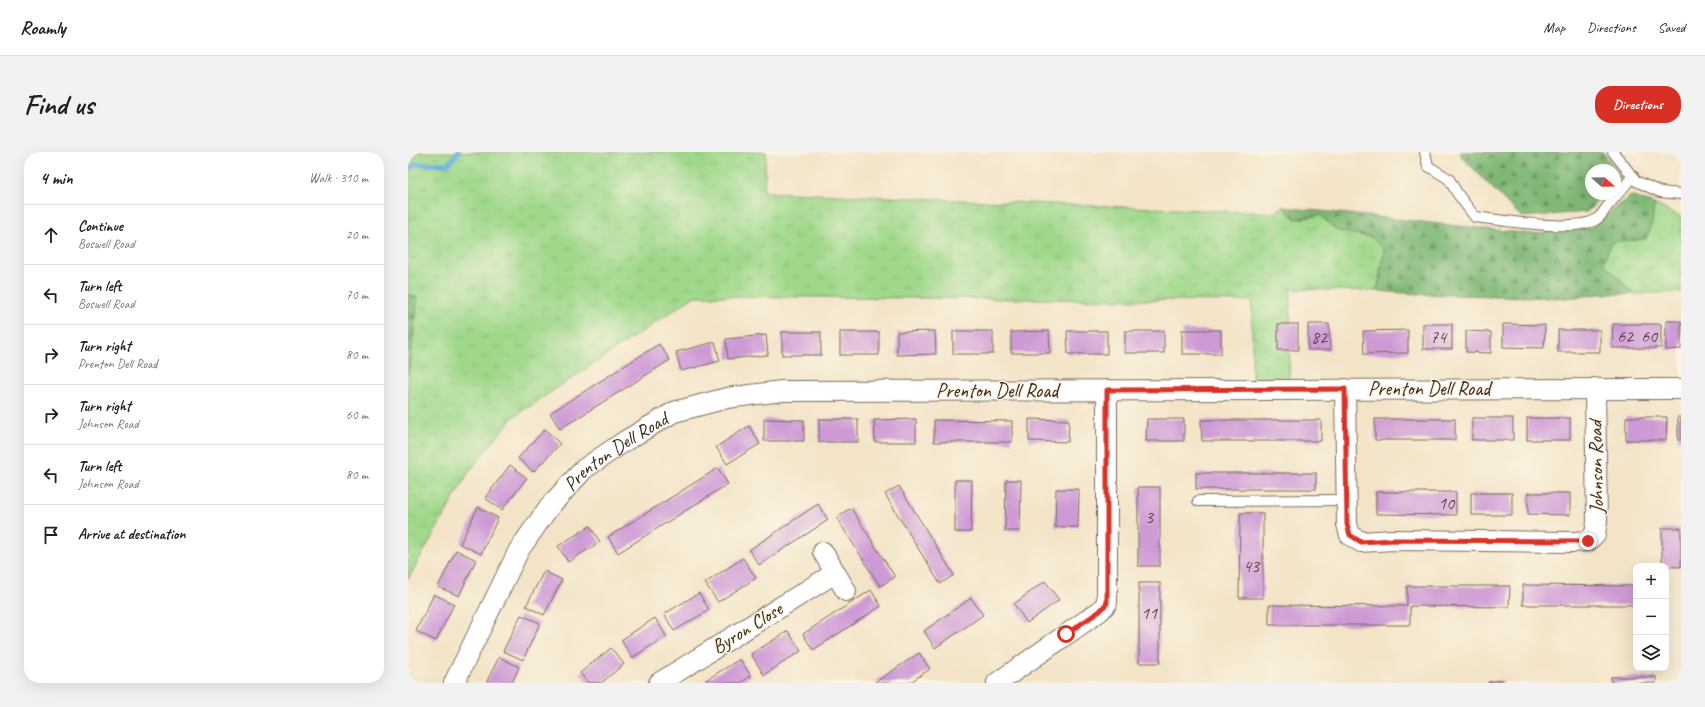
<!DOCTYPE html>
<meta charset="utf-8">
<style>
:root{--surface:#fff;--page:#f2f2f2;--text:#222;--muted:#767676;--line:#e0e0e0;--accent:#d93025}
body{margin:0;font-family:Caveat,sans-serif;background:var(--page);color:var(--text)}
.controls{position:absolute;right:12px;bottom:12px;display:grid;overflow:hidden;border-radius:8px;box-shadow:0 4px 16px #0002}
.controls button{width:36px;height:36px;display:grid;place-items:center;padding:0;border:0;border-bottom:1px solid var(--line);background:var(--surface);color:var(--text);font:20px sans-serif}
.compass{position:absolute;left:1177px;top:12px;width:36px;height:36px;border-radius:50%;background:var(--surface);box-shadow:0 4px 16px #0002;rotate:110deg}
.stop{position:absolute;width:12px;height:12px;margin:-9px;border:3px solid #d93025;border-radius:50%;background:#fff}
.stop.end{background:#d93025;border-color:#fff;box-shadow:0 1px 4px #0008}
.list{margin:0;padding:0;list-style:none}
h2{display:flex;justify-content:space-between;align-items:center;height:52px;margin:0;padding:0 16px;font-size:17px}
h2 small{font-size:13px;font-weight:400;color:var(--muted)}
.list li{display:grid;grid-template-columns:26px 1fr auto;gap:12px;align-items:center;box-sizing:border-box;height:60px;padding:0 16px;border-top:1px solid var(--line)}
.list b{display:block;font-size:15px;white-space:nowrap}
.list p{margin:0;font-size:13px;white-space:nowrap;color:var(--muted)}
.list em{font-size:13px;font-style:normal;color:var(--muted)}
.icon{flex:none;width:22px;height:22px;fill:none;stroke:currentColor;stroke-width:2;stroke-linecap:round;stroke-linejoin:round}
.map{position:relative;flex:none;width:1273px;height:531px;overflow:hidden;border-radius:16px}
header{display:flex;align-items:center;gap:24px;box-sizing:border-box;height:56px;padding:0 20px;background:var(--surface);border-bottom:1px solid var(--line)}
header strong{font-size:19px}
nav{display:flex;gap:22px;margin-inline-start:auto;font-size:14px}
.intro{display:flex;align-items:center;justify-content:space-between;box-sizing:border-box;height:96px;padding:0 24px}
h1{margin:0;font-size:28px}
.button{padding:10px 18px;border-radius:16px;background:var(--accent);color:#fff;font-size:14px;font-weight:700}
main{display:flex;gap:24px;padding:0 24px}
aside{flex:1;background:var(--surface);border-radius:16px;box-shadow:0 4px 16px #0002}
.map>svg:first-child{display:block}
.grass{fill:url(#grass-tufts);stroke:#6d8154}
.forest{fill:url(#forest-firs);stroke:#5d714a}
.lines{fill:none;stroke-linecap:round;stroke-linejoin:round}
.stream{stroke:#65addc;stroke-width:5.5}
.building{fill:#ce9ad6}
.lane-casing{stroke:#7b6b5a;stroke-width:12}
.street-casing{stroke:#7b6b5a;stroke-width:22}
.lane{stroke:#fff;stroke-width:10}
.street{stroke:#fff;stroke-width:20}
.route{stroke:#d93025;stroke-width:5}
.labels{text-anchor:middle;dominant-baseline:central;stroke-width:3;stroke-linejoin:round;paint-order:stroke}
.number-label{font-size:18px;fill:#60464c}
.street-label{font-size:20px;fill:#3b2a1e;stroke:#fcf5e5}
</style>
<header>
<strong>Roamly</strong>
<nav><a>Map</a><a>Directions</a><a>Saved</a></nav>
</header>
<div class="intro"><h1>Find us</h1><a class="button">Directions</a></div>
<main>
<aside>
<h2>4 min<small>Walk · 310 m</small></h2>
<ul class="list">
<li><svg class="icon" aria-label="ahead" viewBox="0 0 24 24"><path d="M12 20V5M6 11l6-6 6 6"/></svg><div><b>Continue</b><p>Boswell Road</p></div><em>20 m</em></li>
<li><svg class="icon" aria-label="left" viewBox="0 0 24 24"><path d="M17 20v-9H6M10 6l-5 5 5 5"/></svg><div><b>Turn left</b><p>Boswell Road</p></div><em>70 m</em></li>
<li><svg class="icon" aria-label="right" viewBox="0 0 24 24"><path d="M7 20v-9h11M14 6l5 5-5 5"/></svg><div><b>Turn right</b><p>Prenton Dell Road</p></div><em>80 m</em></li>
<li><svg class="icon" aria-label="right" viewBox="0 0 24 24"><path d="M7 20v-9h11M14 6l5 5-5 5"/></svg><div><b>Turn right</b><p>Johnson Road</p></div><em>60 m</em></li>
<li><svg class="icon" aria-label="left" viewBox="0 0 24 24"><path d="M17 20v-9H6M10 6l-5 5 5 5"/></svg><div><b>Turn left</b><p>Johnson Road</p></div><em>80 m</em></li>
<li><svg class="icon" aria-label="arrive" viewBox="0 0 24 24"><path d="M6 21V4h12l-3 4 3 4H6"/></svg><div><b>Arrive at destination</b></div></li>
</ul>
</aside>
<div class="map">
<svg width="1273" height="531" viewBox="0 0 1273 531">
<defs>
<pattern id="grass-tufts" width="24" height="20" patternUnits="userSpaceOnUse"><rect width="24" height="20" fill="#9fd88a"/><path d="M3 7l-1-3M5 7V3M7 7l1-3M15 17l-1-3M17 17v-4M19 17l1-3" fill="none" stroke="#8aba77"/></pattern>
<pattern id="forest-firs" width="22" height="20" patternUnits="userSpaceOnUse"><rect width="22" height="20" fill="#7fb876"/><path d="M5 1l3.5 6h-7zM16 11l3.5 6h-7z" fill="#699660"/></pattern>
</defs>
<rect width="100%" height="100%" fill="#fcf5e5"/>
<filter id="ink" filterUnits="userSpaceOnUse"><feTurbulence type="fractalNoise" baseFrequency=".025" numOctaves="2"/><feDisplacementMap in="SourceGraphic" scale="8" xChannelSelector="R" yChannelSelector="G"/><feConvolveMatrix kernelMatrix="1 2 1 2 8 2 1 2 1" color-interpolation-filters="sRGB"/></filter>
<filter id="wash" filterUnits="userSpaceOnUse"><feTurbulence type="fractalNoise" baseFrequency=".012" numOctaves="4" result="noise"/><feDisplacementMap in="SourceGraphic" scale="16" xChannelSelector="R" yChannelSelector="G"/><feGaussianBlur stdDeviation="0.9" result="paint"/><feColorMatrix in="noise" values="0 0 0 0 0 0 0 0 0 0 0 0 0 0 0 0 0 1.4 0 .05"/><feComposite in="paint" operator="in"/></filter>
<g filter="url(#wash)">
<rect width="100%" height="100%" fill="#f3e4c8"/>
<g class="grass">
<polygon points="0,0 358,0 356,40 865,61 875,55 888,67 912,63 930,79 963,85 976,98 969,139 883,137 881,233 844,233 844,149 287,144 104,266 62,318 0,427"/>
<polygon points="1246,52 1273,65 1273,140 1227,142 1195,111 1204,90 1244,72"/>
</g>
<g class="forest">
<polygon points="1053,0 1195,0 1213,26 1207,32 1207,18 1183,18 1183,42 1197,42 1179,60 1113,65 1053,4"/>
<polygon points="1223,44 1246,52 1244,72 1238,87 1204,90 1195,111 1227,142 1191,142 1159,146 1011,142 969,139 976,98 963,85 930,79 912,63 887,67 875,55 1125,82 1182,76"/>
<polygon points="0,142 10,146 0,223"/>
</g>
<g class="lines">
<polyline class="stream" points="0,17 8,12 40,12 50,0"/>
</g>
<g id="blocks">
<g class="building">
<polygon points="1258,169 1273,169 1273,197 1258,198"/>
<rect x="870" y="172" width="20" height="26"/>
<polygon points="900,172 921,172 922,198 900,198"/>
<rect x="1015" y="172" width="29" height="25"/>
<polygon points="1095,172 1137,173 1136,196 1095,195"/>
<polygon points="1205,172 1253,172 1253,196 1204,196"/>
<rect x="774" y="178" width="39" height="24"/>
<polygon points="1000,178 1000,201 956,202 955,179"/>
<rect x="1150" y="178" width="42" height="22"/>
<polygon points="527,179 528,202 489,203 489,180"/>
<rect x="545" y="179" width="40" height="23"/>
<polygon points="641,179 642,201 603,201 603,180"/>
<polygon points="659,179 699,179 699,202 660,202"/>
<rect x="717" y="179" width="39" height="22"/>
<polygon points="1058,179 1083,180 1083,201 1058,200"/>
<rect x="374" y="180" width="39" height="23"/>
<rect x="432" y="180" width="39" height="23"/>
<polygon points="358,183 360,203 320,207 318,187"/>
<polygon points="307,190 312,209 273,219 268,200"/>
<polygon points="251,192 262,208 152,277 142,261"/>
<polygon points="1218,265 1259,265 1258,288 1218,288"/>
<rect x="1270" y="265" width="3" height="23"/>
<rect x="1064" y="266" width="41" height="22"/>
<rect x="1119" y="266" width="43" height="22"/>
<polygon points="356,267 396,268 396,289 356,289"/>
<rect x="411" y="267" width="39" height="23"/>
<polygon points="508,267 508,290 467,290 466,268"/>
<polygon points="621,267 661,268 660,290 621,289"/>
<polygon points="739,267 776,267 776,289 738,289"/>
<rect x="967" y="267" width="80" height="21"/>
<polygon points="526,268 604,269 604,290 526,290"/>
<polygon points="793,268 913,268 913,289 794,289"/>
<polygon points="341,274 352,292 319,312 308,295"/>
<polygon points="137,277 152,292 125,320 110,306"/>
<polygon points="102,313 119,326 94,358 77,346"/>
<polygon points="310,316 320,332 210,401 200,385"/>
<rect x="788" y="321" width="120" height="16"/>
<polygon points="547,328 564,328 563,380 547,380"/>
<polygon points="598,328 613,328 612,379 597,379"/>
<polygon points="491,334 546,423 532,432 477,342"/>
<rect x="730" y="335" width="22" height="79"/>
<polygon points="648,337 671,337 670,375 647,375"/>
<polygon points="968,340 1048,340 1048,363 968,362"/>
<rect x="1063" y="341" width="41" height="22"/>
<polygon points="1120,341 1162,341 1162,363 1120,362"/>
<polygon points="410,352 420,368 351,413 341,398"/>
<polygon points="70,355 90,366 73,402 52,392"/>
<polygon points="443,356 487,425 472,434 428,365"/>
<polygon points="832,361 855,361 855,446 831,446"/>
<polygon points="182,374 192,390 160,410 150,394"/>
<polygon points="1254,376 1273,376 1273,415 1254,414"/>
<polygon points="48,398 68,408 51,444 30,435"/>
<polygon points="335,406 348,426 310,450 297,431"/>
<polygon points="136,419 154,428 136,463 118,454"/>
<polygon points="637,429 651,448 619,471 606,452"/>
<rect x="731" y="431" width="21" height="80"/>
<polygon points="1115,433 1228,434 1228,453 1115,453"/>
<polygon points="999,434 1102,434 1101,455 1002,454 1002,473 861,473 861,453 999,454"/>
<polygon points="463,438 473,454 405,498 395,482"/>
<polygon points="291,441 301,458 266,479 256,462"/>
<polygon points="26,442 46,452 28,489 8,479"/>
<polygon points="563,446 575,463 527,496 516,479"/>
<polygon points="113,463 132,471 115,508 95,499"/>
<polygon points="247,466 258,484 224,506 213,488"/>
<polygon points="380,479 393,499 356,523 343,502"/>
<polygon points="203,496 216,512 193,531 180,531 172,521"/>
<polygon points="511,501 522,517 501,531 466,531"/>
<polygon points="91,505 111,515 104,531 78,531"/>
<polygon points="332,507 343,524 332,531 299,531 298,528"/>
<rect x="1203" y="525" width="45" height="6"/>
<polygon points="1094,528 1095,531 1080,531 1080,530"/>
</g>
</g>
</g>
<g filter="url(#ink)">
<use href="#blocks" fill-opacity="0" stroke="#7b6b5a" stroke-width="1"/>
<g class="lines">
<defs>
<g id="lane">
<path d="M1017,0l3,14 21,13 8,14 18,24c26,3 100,16 122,2 4,-3 7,-8 10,-12 8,-10 17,-20 26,-31"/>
<polyline points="1205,0 1228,29 1252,40 1273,42"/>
<polyline points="790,349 938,348"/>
</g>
<g id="street">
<polyline points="937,237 939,372 942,383 953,390 985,388 1166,390 1180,389 1187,382 1189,370 1187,236"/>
<polyline points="415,400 438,439"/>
<path id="s1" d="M46,531l65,-133 30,-43 35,-38 41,-28 49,-29 53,-14 55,-7 899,-2"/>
<polyline points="251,531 427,421"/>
<polyline points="589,531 692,459 699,451 699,238"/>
</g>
</defs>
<use href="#lane" class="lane-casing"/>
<use href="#street" class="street-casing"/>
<use href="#lane" class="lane"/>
<use href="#street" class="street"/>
</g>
</g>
<g class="lines" filter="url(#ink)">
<polyline class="route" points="658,482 692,459 699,451 699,238 937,237 939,372 942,383 953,390 985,388 1180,389"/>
</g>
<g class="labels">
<g class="number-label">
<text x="1217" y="184">62</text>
<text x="1241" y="184">60</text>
<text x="911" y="185">82</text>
<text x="1030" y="185">74</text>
<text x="1038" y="351">10</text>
<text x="741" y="365">3</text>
<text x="843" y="414">43</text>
<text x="741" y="461">11</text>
</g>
<g class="street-label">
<text x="1021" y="236">Prenton Dell Road</text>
<text x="589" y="238">Prenton Dell Road</text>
<text stroke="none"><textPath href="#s1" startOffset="288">Prenton Dell Road</textPath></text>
<text transform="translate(1188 315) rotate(-91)">Johnson Road</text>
<text transform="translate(339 476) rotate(-32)">Byron Close</text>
</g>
</g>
</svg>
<div class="controls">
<button>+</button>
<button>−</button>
<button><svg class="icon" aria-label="layers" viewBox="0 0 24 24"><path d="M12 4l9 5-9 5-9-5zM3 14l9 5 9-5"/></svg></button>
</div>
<svg class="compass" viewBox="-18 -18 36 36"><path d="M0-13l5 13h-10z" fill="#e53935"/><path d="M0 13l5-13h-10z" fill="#767676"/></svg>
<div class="stop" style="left:658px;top:482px"></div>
<div class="stop end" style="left:1180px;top:389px"></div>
</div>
</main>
